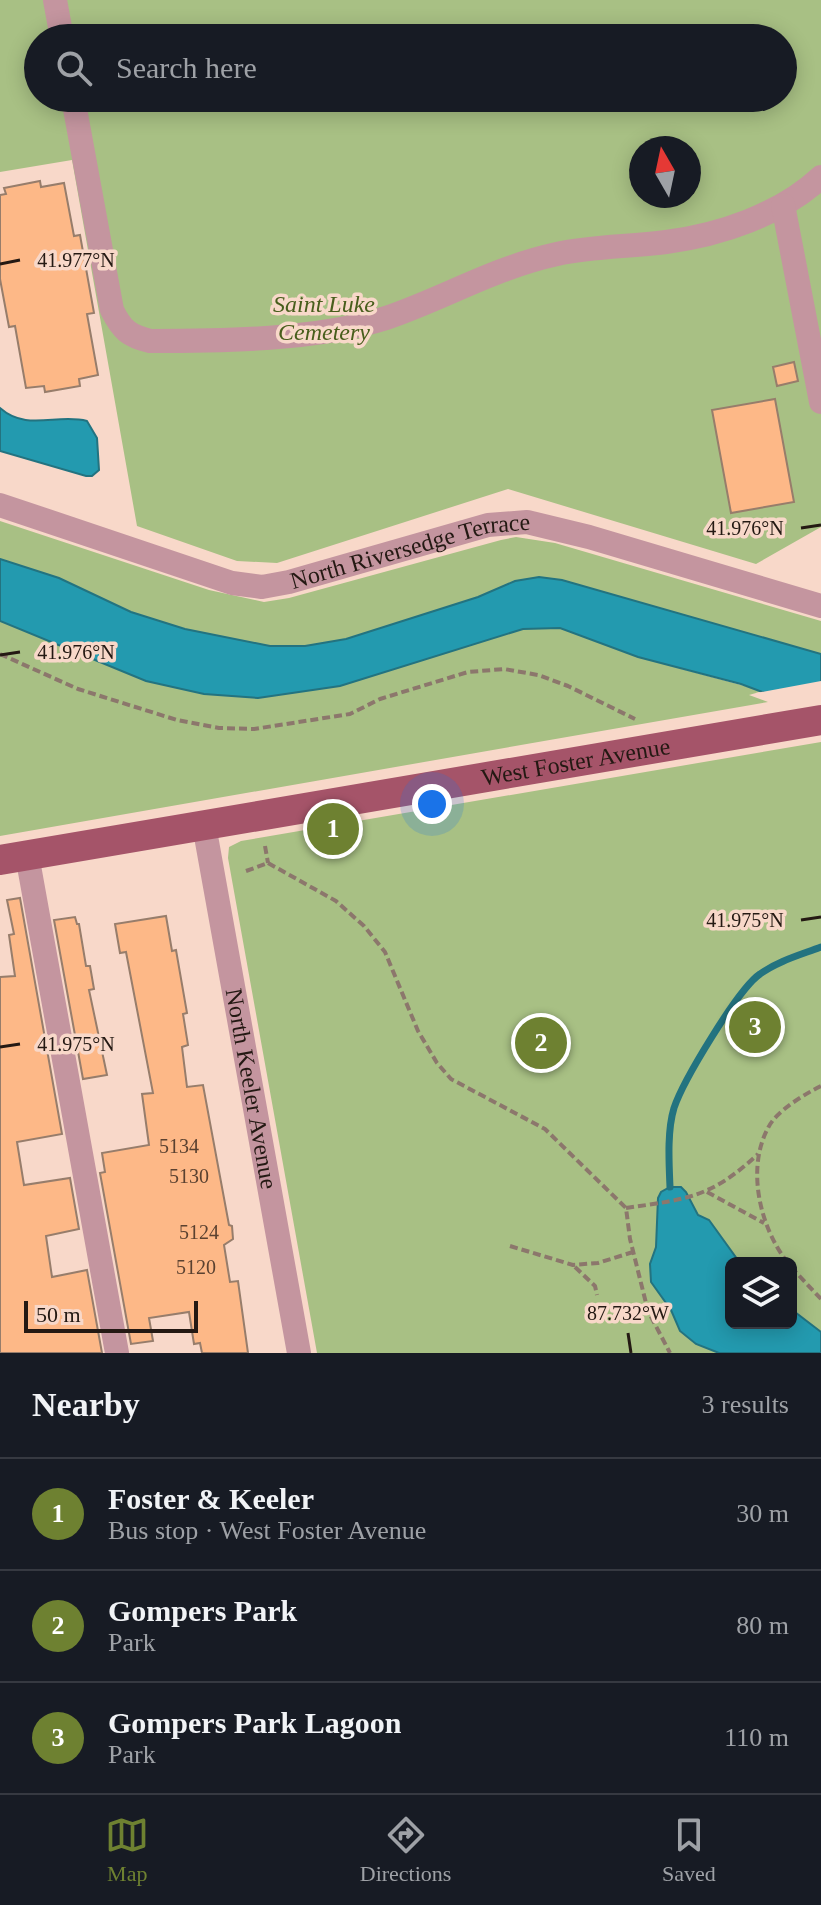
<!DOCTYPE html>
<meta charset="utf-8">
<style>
:root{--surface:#171b24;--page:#242831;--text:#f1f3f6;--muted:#9ea1a6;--line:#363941;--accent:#6e8131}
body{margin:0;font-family:Georgia,serif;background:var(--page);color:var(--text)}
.controls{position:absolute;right:24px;bottom:24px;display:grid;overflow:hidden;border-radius:12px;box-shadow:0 4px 20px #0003}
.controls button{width:72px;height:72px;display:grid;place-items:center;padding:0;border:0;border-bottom:2px solid var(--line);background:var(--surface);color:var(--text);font:40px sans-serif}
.compass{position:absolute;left:629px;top:136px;width:72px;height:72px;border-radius:50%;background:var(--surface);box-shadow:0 4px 20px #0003;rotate:351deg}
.scale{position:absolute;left:24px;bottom:20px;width:174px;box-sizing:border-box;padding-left:8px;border:4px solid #241913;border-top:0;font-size:22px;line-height:28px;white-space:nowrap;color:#241913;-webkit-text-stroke:6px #f8d8c9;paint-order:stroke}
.you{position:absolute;left:432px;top:804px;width:28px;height:28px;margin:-20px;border:6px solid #fff;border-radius:50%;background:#1a73e8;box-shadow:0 0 0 12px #1a73e833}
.badge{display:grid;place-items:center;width:52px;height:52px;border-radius:50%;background:var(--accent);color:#fff;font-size:26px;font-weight:700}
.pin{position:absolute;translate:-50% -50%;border:4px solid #fff;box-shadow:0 2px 8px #0006}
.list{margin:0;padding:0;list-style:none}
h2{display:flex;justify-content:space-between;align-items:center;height:104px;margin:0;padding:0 32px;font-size:34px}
h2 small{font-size:26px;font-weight:400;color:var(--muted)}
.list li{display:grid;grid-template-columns:52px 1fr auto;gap:24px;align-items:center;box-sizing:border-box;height:112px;padding:0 32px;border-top:2px solid var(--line)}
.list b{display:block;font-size:30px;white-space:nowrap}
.list p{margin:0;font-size:26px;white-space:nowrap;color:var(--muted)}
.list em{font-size:26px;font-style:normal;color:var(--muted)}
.icon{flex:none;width:44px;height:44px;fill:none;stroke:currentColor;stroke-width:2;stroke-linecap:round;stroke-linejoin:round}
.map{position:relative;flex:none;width:821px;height:1353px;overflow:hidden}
.search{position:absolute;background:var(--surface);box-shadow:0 4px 20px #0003;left:24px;right:24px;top:24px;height:88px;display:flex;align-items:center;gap:20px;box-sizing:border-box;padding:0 28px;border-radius:44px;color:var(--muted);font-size:30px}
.sheet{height:440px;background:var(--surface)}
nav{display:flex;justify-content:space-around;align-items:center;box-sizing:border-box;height:112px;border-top:2px solid var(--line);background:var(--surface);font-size:22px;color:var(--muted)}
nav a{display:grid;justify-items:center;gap:4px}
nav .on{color:var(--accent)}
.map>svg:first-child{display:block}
.green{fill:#a8c084;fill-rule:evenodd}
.water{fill:#239aaf;stroke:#237380;stroke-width:2}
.pier{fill:#f8d8c9}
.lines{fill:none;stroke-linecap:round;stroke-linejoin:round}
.stream{stroke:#237380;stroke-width:7}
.building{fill:#fdb887;stroke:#977d6b;stroke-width:2}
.path{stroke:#8c776c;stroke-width:4;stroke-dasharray:8 4;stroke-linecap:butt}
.minor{stroke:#c4959f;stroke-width:24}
.major{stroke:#a55469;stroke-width:30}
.ticks{fill:none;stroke:#241913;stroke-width:3}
.labels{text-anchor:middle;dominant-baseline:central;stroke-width:7;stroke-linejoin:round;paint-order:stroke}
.number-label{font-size:20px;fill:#5a4130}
.park-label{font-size:24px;font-style:italic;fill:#485e1c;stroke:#f8d8c9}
.street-label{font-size:24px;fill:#241913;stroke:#f8d8c9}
.ticks-label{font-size:20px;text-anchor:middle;fill:#241913;stroke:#f8d8c9;stroke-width:7;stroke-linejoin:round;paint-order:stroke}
</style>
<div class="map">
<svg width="821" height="1353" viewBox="0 0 821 1353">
<rect width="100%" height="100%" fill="#f8d8c9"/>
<g class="green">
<path d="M0,0h821v527l-65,37 -248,-75 -231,74 -40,-2 -100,-35 -65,-366 -72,12zM38,38h745v60h-745zM641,148h48v48h-48z"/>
<polygon points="0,521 209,590 264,602 289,598 501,540 516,537 555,543 821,621 821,654 562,580 539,577 515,581 478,597 346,639 305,646 270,646 185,629 131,612 59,578 0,559"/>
<polygon points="0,621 146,681 204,694 258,698 523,629 560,628 638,657 763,691 749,695 768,702 0,836"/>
<path d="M821,742v611h-504l-89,-495 1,-11 12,-6zM731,1263h60v60h-60z"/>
</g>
<g class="water">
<path d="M0,408c27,24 57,5 87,13l10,17 2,32 -7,6h-6l-86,-25z"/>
<polygon points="0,559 59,578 131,612 185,629 270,646 305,646 346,639 478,597 515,581 539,577 562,580 821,654 821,714 741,684 638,657 560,628 523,629 340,686 258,698 204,694 146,681 0,621"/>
<polygon points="670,1187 681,1187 686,1192 698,1215 709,1220 740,1263 731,1263 731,1323 791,1323 791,1309 821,1332 821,1353 719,1353 696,1344 680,1331 671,1310 651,1282 650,1264 656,1247 658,1198 661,1192"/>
</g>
<polygon class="pier" points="821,681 821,718 756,693"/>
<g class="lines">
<path class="stream" d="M670,1187c-1,-24 -3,-56 4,-79 9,-27 64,-119 86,-134 18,-13 40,-19 61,-27"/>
</g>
<g class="building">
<polygon points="40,181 41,187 64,183 74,236 80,235 94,313 87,314 98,375 79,379 80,386 45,392 44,386 26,388 15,326 9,327 0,279 0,195 6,194 4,188"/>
<polygon points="794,362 798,381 777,386 773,367"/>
<polygon points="775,399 794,502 731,513 712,410"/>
<polygon points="20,898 62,1134 17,1142 24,1185 70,1178 79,1229 46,1236 52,1277 87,1270 102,1353 0,1353 0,977 15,976 9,935 14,934 7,900"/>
<polygon points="166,916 172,951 176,950 187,1013 183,1014 188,1045 182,1047 187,1087 203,1085 229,1225 232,1226 233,1239 224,1245 230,1282 238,1281 248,1353 202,1353 200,1343 194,1344 189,1312 149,1318 153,1341 131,1344 100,1173 105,1172 102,1153 149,1145 142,1094 153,1093 126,952 120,953 115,924"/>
<polygon points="75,917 77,924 79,924 86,966 90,966 94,989 89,990 107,1075 83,1079 54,920"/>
</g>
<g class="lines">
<g class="path">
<polyline points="0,654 78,689 177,720 219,728 254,729 350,714 380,699 468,672 504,669 538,675 568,686 635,719"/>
<polyline points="265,846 268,863"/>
<polyline points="268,863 336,901 364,926 385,952 418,1031 437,1063 451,1079 545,1129 626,1208 630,1239 648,1311 670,1353"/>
<polyline points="246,871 268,863"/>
<polyline points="707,1192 764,1223"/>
<path d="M626,1208c61,-9 85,-10 132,-54"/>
<polyline points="510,1246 573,1265 598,1263 633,1252"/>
<path d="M788,1263c-28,-35 -42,-94 -20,-135 8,-17 37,-34 53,-42"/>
<polyline points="575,1267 595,1286 597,1295"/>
<polyline points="791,1267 821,1299"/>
</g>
<g class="minor">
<polyline points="55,0 62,38"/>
<path d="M73,98l39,212c10,20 17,26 38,31 73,0 167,-1 236,-23 59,-20 107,-50 171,-64 36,-8 73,-7 109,-12 54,-7 114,-27 155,-65"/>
<polyline points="783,205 821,402"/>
<path id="s1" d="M0,505l232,78 30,4 27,-5 199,-57 39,-3 62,15 232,69"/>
<path id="s2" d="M204,825l95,528"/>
<polyline points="27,855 117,1353"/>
</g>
<path class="major" id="s3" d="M0,860l821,-140"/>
</g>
<path class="ticks" d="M0,264l20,-4M801,528l20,-3M0,655l20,-3M801,920l20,-3M0,1047l20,-3M628,1333l3,20"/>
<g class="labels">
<g class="number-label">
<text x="179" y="1146">5134</text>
<text x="189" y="1176">5130</text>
<text x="199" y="1232">5124</text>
<text x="196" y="1267">5120</text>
</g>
<g class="park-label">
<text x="324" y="304">Saint Luke<tspan x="324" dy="28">Cemetery</tspan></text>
</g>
<g class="street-label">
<text stroke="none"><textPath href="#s1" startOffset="428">North Riversedge Terrace</textPath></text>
<text stroke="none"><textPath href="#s3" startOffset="584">West Foster Avenue</textPath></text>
<text stroke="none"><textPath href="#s2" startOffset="268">North Keeler Avenue</textPath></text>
</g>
</g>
<g class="ticks-label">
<text x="76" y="267">41.977°N</text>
<text x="745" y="535">41.976°N</text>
<text x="76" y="659">41.976°N</text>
<text x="745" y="927">41.975°N</text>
<text x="76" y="1051">41.975°N</text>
<text x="628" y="1320">87.732°W</text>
</g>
</svg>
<div class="controls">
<button><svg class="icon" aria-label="layers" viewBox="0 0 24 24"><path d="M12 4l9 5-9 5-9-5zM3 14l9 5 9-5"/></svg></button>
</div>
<svg class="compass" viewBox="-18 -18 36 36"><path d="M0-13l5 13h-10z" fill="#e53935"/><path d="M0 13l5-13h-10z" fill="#9ea1a6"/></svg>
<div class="scale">50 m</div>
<div class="you"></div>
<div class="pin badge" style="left:333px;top:829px">1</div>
<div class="pin badge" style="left:541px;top:1043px">2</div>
<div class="pin badge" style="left:755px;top:1027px">3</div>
<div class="search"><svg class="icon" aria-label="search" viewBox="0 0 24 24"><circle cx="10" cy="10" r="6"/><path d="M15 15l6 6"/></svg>Search here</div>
</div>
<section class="sheet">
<h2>Nearby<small>3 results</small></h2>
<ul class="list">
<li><span class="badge">1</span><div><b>Foster &amp; Keeler</b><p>Bus stop · West Foster Avenue</p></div><em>30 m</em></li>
<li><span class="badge">2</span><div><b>Gompers Park</b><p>Park</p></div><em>80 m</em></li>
<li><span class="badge">3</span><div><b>Gompers Park Lagoon</b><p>Park</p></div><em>110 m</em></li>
</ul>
</section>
<nav>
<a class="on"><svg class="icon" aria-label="map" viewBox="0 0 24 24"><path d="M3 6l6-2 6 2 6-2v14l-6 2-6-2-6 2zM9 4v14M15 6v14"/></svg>Map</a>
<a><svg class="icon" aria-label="directions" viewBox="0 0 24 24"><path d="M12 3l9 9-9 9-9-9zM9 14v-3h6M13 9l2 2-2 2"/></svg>Directions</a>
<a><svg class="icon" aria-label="saved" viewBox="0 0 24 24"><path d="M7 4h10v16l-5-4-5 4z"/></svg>Saved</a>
</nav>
